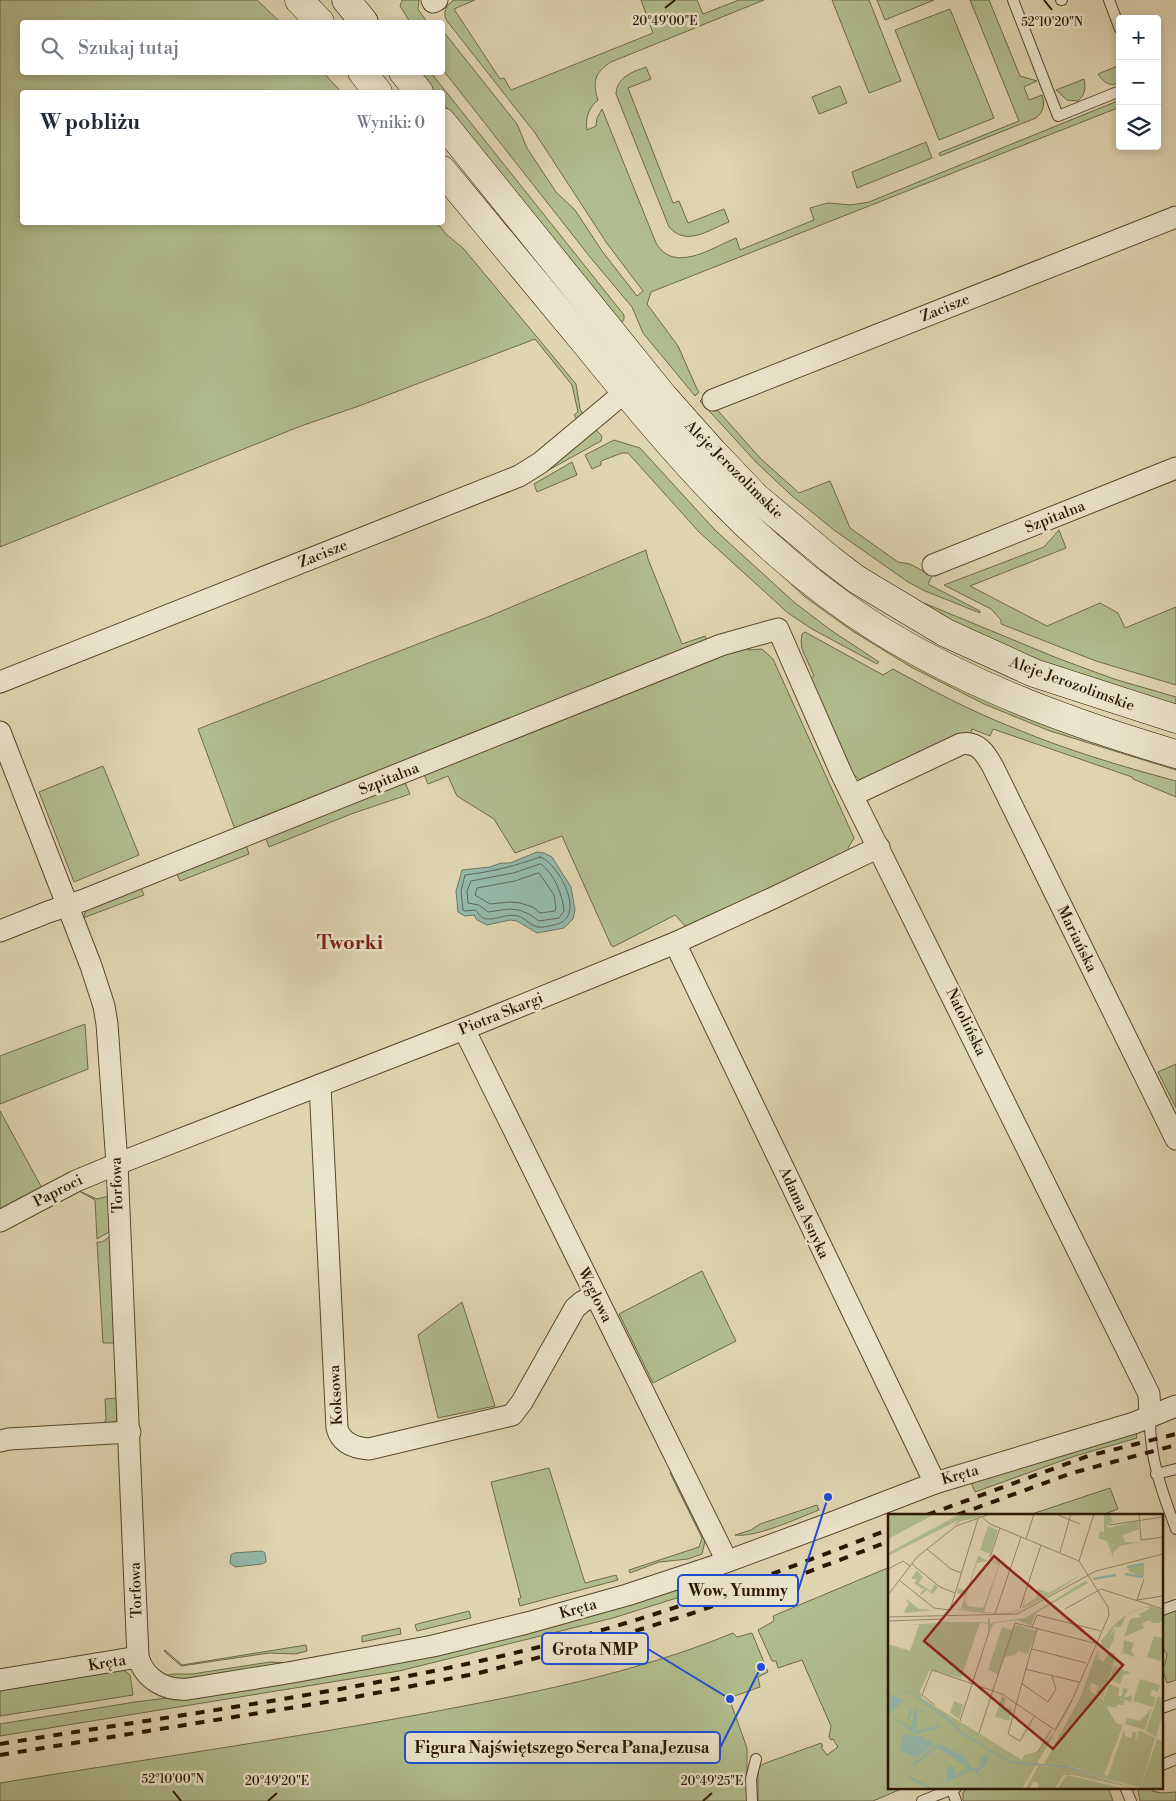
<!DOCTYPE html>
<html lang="pl">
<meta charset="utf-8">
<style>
:root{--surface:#fff;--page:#f6f6f7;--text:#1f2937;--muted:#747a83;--line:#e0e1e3}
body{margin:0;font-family:"Libre Bodoni",serif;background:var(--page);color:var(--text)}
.controls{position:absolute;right:15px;top:15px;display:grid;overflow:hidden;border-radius:5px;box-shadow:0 2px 8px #0003}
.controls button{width:45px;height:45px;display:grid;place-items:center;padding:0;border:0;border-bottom:1px solid var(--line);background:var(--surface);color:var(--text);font:25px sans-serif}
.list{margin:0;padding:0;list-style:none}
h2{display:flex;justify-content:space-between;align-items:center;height:65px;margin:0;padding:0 20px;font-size:21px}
h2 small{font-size:16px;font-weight:400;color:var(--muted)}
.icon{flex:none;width:28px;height:28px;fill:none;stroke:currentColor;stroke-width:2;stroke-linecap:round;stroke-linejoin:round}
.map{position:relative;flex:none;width:1176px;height:1801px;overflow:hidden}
.search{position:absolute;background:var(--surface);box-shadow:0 2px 8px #0003;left:20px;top:20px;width:425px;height:55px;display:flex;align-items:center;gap:12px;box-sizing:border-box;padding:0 18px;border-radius:5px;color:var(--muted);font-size:19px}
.panel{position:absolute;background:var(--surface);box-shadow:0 2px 8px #0003;left:20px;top:90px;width:425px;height:135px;border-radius:5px}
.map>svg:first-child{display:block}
.green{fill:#b1bd8d;stroke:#6e6a47}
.water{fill:#94b9ab;stroke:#6a7867}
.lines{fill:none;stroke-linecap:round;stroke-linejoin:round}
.shore{stroke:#5f6856;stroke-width:1}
.service-casing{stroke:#58462d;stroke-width:12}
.minor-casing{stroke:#58462d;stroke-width:23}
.secondary-casing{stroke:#2a1601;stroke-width:29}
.service{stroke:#ebe4cc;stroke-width:10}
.minor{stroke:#ebe4cc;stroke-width:21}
.secondary{stroke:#ebe4cc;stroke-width:28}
.rail{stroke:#2a1601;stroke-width:4;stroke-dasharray:9 9;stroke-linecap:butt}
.ticks{fill:none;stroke:#2a1601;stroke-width:2}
.labels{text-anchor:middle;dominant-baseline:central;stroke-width:5;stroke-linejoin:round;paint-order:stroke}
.street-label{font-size:15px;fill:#2a1601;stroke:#ebe4cc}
.district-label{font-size:20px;font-weight:bold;fill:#7a1f14;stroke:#ebe4cc}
.inset-river{fill:none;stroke:#94b9ab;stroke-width:2.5}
.inset-road{fill:none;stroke:#97896b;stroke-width:1}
.view{fill:#8f2418;fill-opacity:0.15;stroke:#8f2418;stroke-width:2.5}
.inset-edge{fill:none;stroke:#2a1601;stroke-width:2.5}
.ticks-label{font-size:12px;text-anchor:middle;fill:#2a1601;stroke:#ebe4cc;stroke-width:5;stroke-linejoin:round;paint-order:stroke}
.leader{fill:none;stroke:#1d4ed8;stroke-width:2}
.callout-dot{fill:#1d4ed8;stroke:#ebe4cc;stroke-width:2}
.callout{fill:#ebe4cc;stroke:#1d4ed8;stroke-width:2}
.callout-label{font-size:16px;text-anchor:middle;font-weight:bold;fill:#2a1601}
</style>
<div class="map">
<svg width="1176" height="1801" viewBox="0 0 1176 1801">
<rect width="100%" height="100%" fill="#e0d5b1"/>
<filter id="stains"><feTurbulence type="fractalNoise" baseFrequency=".004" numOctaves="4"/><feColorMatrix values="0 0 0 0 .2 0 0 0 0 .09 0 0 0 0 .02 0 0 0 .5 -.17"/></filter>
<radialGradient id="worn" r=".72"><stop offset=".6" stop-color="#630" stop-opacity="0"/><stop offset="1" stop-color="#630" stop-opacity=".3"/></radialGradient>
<g class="green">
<polygon points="0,0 257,0 280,22 22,22 22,72 324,73 341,92 22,92 22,222 437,223 447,235 463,248 576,384 580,409 584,416 578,421 574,415 578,412 572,385 535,339 359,406 301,426 0,547"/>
<polygon points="402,0 419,0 418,9 427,22 410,22 400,6"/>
<path d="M454,0h21l-21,9 46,70 4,-1 7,12 142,-57 -12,-33h56l6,14 36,-14h25l-153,62c-16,10 -19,20 -13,38 -9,8 -13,17 -11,30l9,-4 1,-8 5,-9 54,134c18,31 56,5 80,-5l4,12 74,-30 -4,-12 18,-5 23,2 18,-3 251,-102v7l-469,185 -4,12 31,42 19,43 2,3 -4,4 -52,-63 -11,-26 -42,-50 -147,-187v-39l74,93 10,24 29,44 19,18 27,41 35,45 6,-5 -37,-49 -71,-109 -88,-112c-5,-8 -1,-16 7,-21z"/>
<polygon points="832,0 869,0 901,81 869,93"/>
<polygon points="877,0 934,0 885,20"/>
<path d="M970,0h19l31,76 17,5 -13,6 5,13 13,-5c3,10 2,16 -6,23l-96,38 -1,-3 80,-32z"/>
<polygon points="950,9 994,118 939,140 895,30"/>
<path d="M1120,65v16c-8,8 -17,1 -22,-7z"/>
<path d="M646,67l5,12 -23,9 45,115 6,-2 9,22 36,-14 5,13c-21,8 -42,25 -60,5l-53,-133c1,-17 16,-22 30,-27z"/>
<polygon points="419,73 431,73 624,315 624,319 620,326 443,103 442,92 435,92"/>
<path d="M1084,79c2,9 1,16 -6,22l-11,-1 -11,-10z"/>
<polygon points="840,86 847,103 819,114 812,97"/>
<polygon points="926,142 932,158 857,188 852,172"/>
<polygon points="705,396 760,458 799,493 830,481 850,528 898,562 910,564 932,576 928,584 980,611 980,613 925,591 908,582 834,530 791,495 757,463 700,401"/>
<polygon points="596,430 602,436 601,441 545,472"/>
<polygon points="614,440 640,448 715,530 795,603 832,631 879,662 877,664 812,629 788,613 699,532 628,453 622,453 601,461 601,465 592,469 585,455"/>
<polygon points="572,462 577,475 537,492 534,484"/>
<polygon points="1059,530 1066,548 970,586 1047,626 1100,603 1118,613 1125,628 1176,607 1176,685 1096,661 1001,624 1001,620 991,609 944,585 1044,547"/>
<polygon points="646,550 648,559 682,644 705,636 709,645 236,832 198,729 490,616"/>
<polygon points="774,568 1176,767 1176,770 1050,731 984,704 911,667 854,632 805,597"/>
<polygon points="924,603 1057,658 1114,679 1176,697 1176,707 1075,675 980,636 921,605"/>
<path d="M805,632l78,43 10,-6c38,21 76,41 116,57 54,23 111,40 167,55v16l-43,-18 -1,-2 -139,-48 -3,7 -18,-7 -2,7 -100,43 -10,1 -9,-8 -42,-93 5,-3 -12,-27 -1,-7 1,-8z"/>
<polygon points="745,644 748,650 762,649 773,659 854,838 848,848 850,852 688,929 675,915 613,947 611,945 562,836 515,853 494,819 457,796 448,776 428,784 422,770"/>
<polygon points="103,766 139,855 74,882 39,792"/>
<polygon points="403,778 410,794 351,814 269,847 264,834"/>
<polygon points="246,845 249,854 180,881 176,872"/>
<polygon points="140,886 144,895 83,918 87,909"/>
<polygon points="85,1024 88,1069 0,1104 0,1056"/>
<polygon points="1176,1064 1176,1108 1158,1072"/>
<polygon points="0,1111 43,1190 0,1213"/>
<polygon points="79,1191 97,1199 110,1196 112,1230 97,1239 95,1200"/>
<polygon points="112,1235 117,1343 103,1343 97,1242 102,1242"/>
<polygon points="702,1271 736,1341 653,1383 619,1314"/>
<polygon points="462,1302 495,1406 438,1418 418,1335"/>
<path d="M117,1398l4,17c-6,9 -11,9 -21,12l6,-7 -1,-21z"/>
<polygon points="1136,1432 1137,1438 1075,1456 975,1492 970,1480"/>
<polygon points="549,1468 585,1583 616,1575 618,1580 520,1606 518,1599 521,1598 491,1482"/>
<polygon points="674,1469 705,1541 702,1554 688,1559 659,1562 630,1573 629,1570 699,1547 702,1538 670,1473"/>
<polygon points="1110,1488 1118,1509 1102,1515 1029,1515"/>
<path d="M817,1505l2,5c-21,8 -63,28 -84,25l16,-5 9,-6z"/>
<polygon points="890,1567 890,1787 906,1787 873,1801 758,1801 758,1768 763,1764 821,1743 823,1746 821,1747 827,1755 838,1747 833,1739 831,1740 829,1737 831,1726 802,1660 778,1668 776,1661 772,1661 758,1630 774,1621 773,1616"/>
<polygon points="712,1577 715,1586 613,1618 399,1671 0,1736 0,1724 135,1702 200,1694"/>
<polygon points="1176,1610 1176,1680 1167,1683 1162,1668 1165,1664 1167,1655 1162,1646 1162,1616"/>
<polygon points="469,1611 471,1618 417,1631 415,1625 417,1624"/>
<polygon points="400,1628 401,1634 362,1642 362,1636"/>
<path d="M733,1633l4,4 15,-4 16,39 -10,5 2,10 -31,11 18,50v53h-747v-18c141,-23 282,-43 422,-69 105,-20 212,-40 311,-81z"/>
<polygon points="306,1645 307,1651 295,1654 269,1653 181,1666 164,1651 165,1650 182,1665"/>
<polygon points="270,1662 295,1663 189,1683 164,1676 173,1674 192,1674"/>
<polygon points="121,1668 130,1675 133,1695 0,1716 0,1688"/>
<polygon points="971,1787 1108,1787 1113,1801 963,1801 963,1792"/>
<polygon points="1142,1787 1153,1787 1152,1791 1162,1793 1176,1792 1176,1801 1140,1801 1138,1791"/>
</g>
<g class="water">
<polygon points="537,852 544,853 552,857 571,887 575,910 573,919 564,928 537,933 517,921 510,920 487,925 477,920 474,915 465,916 458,912 456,891 462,870 490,867 501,863 510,863"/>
<polygon points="262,1551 265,1553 266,1562 262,1564 235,1567 230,1563 231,1555 234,1553"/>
</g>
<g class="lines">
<g class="shore">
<path d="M540,857c18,5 50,63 13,68 -4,1 -11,3 -15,2 -7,-1 -13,-9 -20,-11 -11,-3 -21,4 -31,3 -6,0 -8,-6 -12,-9l-10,1 -2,-1 -2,-19 4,-16c26,-3 50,-9 75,-18z"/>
<path d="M541,864c13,9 22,32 23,47l-5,7 -20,3 -10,-7 -10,-4 -10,-1 -21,3 -9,-7 -11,-2 -1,-12 4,-10 42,-8z"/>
<polygon points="539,873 554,895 556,908 555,911 540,913 533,907 520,903 510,902 490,904 475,895 477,888 515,881"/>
</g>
<defs>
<g id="service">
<polyline points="1013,0 1058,116 1120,91"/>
<polyline points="1061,0 1062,0"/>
<polyline points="1109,0 1120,29"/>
<path d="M1150,1416c-1,41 12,76 26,113"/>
<polyline points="1156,1474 1176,1469"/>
<polyline points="1162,1610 1176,1605"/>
<polyline points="1162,1708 1176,1703"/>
<polyline points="1162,1765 1176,1759"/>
<polyline points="1125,1787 1131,1801"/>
<polyline points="952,1790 956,1801"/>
<polyline points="752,1801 751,1779 756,1759"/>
<polyline points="922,1801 957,1787"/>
</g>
<g id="minor">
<polyline points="432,0 433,2 437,0"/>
<polyline points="713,400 1176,217"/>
<polyline points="933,565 1176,468"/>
<polyline points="0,682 519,476 540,463 625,392"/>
<path d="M0,732l91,234 13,40 3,18 10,140 21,493c7,23 28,34 50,32l105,-17 140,-26 94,-23 100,-28 85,-28 119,-44 104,-40 199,-60 42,-17"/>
<path d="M853,795l108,-51c17,-3 25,10 32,23l183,372"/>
<polyline points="0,931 48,912 84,900 721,645 778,629 842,775 1149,1394 1150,1416"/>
<polyline points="675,943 935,1483"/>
<polyline points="464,1029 727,1561"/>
<path d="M320,1085l17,343c4,15 17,20 32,21l143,-34 10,-13 53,-94 7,-6 13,-7"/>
<polyline points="0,1221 76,1181 117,1164 464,1029 675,943 773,898 879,847"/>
<polyline points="0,1441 9,1439 130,1432"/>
<polyline points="0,1680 138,1657"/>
</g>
<g id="secondary">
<polyline points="299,0 320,22"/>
<polyline points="346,0 364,22"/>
<polyline points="362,72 378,92"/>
<polyline points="403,72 419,92"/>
<polyline points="442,122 664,397 713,452 756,497 830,559 856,579 946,633 1034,673 1176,719"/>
<path d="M442,170c49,59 97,117 145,175 89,109 174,212 296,287 92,56 191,92 293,122"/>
</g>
</defs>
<use href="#service" class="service-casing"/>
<use href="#minor" class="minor-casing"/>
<use href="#secondary" class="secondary-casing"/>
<use href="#service" class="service"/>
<use href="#minor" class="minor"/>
<use href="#secondary" class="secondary"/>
<g class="rail">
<polyline points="927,1515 1088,1456 1176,1434"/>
<polyline points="957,1515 1072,1473 1176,1445"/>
<path d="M0,1744c177,-29 356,-52 531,-95 123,-30 241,-74 359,-120"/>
<polyline points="0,1755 345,1699 479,1673 606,1640 690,1614 768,1587 890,1541"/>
</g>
</g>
<path class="ticks" d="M1044,0l8,10M665,8l10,-8M173,1791l8,10M268,1801l9,-8M703,1801l9,-8"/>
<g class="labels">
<g class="street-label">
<text transform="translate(945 308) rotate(-22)">Zacisze</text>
<text transform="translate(734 470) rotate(45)">Aleje Jerozolimskie</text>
<text transform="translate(1055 517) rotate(-22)">Szpitalna</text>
<text transform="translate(323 554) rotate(-22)">Zacisze</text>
<text transform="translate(1072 684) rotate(20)">Aleje Jerozolimskie</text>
<text transform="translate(389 779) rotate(-22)">Szpitalna</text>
<text transform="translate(1077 939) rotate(64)">Mariańska</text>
<text transform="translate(501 1014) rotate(-22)">Piotra Skargi</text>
<text transform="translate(966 1022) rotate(64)">Natolińska</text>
<text transform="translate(117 1185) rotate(-92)">Torfowa</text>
<text transform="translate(58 1191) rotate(-27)">Paproci</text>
<text transform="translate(804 1213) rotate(65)">Adama Asnyka</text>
<text transform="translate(595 1295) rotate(64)">Węglowa</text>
<text transform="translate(336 1395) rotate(-93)">Koksowa</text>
<text transform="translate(960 1475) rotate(-16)">Kręta</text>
<text transform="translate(136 1590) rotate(-92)">Torfowa</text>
<text transform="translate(578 1609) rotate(-16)">Kręta</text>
<text transform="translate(107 1663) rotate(-9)">Kręta</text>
</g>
<g class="district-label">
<text x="350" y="943">Tworki</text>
</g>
</g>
<g transform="translate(888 1514)">
<rect width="275" height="275" fill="#e0d5b1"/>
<path d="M0,0h47l-47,25zM72,0l24,2 -22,5 -11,6 8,-7 -71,36v-3zM222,0l3,8 -6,3 1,3 30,-7 1,8 -16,6 2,7h16l-21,4 -7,7v4l-6,-16 -9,-3 2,-7 4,1v-17zM100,12l10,4 -8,24 -10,-4zM90,42l10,5 -11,2 -12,37 3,6 15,2 16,-43 -9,-5 10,3 -16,49 23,1 15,-4 3,-12 -1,9 12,-8 2,-9 11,4 36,-21 -32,21 -35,18 -11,3 -59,-2 35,1 -32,-4h10l4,-13 -8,-3 1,-5 9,3zM256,49v14l-15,-5 -1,-5zM29,56l6,7 -4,6 12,8 4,-7 3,3 -5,7 -6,-4 -6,5 -1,-1 5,-6 -3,1 -8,-6 3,-4h-6zM197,67l3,2 -52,30 -5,13 -14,-6 -23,3 -4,8v-7l4,-2 31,-4zM17,84l14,11 15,1 -28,3 -2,-2 5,-7zM262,92l13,4v10l-4,3h-7l-2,-3 -8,3 2,5 -20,9 6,-18 11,-2 -2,-3 10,-5 -1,-2 -14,4 -8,5 -5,11h-7l-5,11 6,-9 -1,10 -5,10 -6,-2 -2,-6 12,-15 9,-8 13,-8zM57,108h41l3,2 -9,-1 -19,55 -31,-8 -10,21 2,7 100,62 2,-5 12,-3 18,-19 26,-48 -13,27 -45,77 -134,-2v-143l22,7 9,-26h-8zM129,111l19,6 -8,23 -10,-3 -2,4 -12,2 -6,17 -10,-4 14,-43 9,3zM266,122l9,2 -2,23 -14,-4zM236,126l10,3 -3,7 4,7 -15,-5h3zM214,135l-4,9 5,4 7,-10 5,1 -2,11 4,-10 -4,11 -7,-4 7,5 -10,32 -7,-5 3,-7 -8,-3 -2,7 13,9 14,24 7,2 -19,50 4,1 16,-47 1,7 6,2 1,-6h5l-3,13 5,-15 16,8 -14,48 16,-47 6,3v47h-18l-73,-22 -28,-3 37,-68 16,-45h2l-3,9h2l-1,-2zM226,152l17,7 -8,2 -3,9 -10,-5zM252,165l20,6 -2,7 -6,-2 -2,5 6,3 -3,9 -20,-6zM221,170l10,4 -1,8h4l1,-8 5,1 -4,9 9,-3 -2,7 -14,-5 8,4 -2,4h-6v3l-11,-2 -3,-6zM114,182l4,3 -3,8 9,2 -3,12 -14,-4zM270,182l5,2v16l-7,23 -10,-6zM66,187l10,4 -5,14 -9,-6zM264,194l-7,22 -20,-6 2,-6 13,3zM150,252l29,2 71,21 -65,-14h-10l-8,14h-18l2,-5 -5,-3 -5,8h-4zM179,261l25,6 33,8h-68z" fill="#b1bd8d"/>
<path d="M0,168l28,13 36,26 10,11 48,29 56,5 79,23 -79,-21 -56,-5 -49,-29 -10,-11 -36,-27zM0,179l15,7 -15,16zM28,191l1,5 12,5 12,12 -26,7 -23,-17 19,10 4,-17 -3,1 -2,7 -2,2 -1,-1 3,-9h5zM33,196l8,5 10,11 -26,5 4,-5v-15zM16,221l17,1 13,8 -18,14 -17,-9zM50,230l25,11 10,14 6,-2 2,-10 9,-3 -4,11 -9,7 16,13 -21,-15 -26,13 2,-16 6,-1 2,9 12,-7 -33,-22z" fill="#94b9ab" fill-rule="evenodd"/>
<path class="inset-river" d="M239,53l16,-3M237,60l18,3M205,65l23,-4M25,251l23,-18M21,263l23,12"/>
<path class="inset-road" d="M168,0l24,10M251,0l2,26 22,-3M221,11l54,-8M138,25l8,-25M39,35l24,20 11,4M172,38l11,-38M102,43l10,-29M191,47l15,-47M24,50l28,23 15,6M0,55l15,-8 7,5M256,65l-7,21 26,-4M11,66l35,28 16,2 28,-91M0,81l29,-38 39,-31 34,-12M132,94l21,-63M177,95l36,-20 62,20M107,100l26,-77M0,103l129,-3 79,-43 67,-17M0,107l54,-2M144,113l5,-12 64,16M144,135l54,14M137,155l54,13M133,169l27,19 8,-13 -4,-13M47,191l-13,-10 10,-25 70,24 53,36 17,-30 37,-85 -1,-8 -29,-46 -89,-37 -7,-6M146,203l-14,24 -12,-7 29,-105M72,207l29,-89v-13M91,219l36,-110 79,20M150,238l13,-22"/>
<path class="view" d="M106,42l129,109 -70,84 -129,-108z"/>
<rect width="275" height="275" class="inset-edge"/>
</g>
<g class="ticks-label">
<text x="665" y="25">20°49'00"E</text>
<text x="1052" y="26">52°10'20"N</text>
<text x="173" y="1783">52°10'00"N</text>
<text x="277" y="1785">20°49'20"E</text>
<text x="712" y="1785">20°49'25"E</text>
</g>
<path class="leader" d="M828 1497L798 1591M730 1699L648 1649M761 1667L720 1748"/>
<g class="callout-dot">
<circle cx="828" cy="1497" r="5"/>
<circle cx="730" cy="1699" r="5"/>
<circle cx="761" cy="1667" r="5"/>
</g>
<g class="callout">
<rect x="678" y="1575" width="120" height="31" rx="5"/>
<rect x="542" y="1633" width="106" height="31" rx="5"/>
<rect x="405" y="1732" width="315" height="31" rx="5"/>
</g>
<g class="callout-label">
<text x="738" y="1596">Wow, Yummy</text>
<text x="595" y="1655">Grota NMP</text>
<text x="562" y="1753">Figura Najświętszego Serca Pana Jezusa</text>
</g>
<rect width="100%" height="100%" filter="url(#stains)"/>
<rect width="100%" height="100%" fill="url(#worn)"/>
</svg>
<div class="controls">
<button>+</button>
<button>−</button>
<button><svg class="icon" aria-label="layers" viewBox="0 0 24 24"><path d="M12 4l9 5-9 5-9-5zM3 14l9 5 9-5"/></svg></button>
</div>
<div class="search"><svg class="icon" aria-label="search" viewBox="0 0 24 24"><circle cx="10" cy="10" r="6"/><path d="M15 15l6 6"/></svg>Szukaj tutaj</div>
<section class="panel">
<h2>W pobliżu<small>Wyniki: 0</small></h2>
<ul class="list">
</ul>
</section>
</div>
